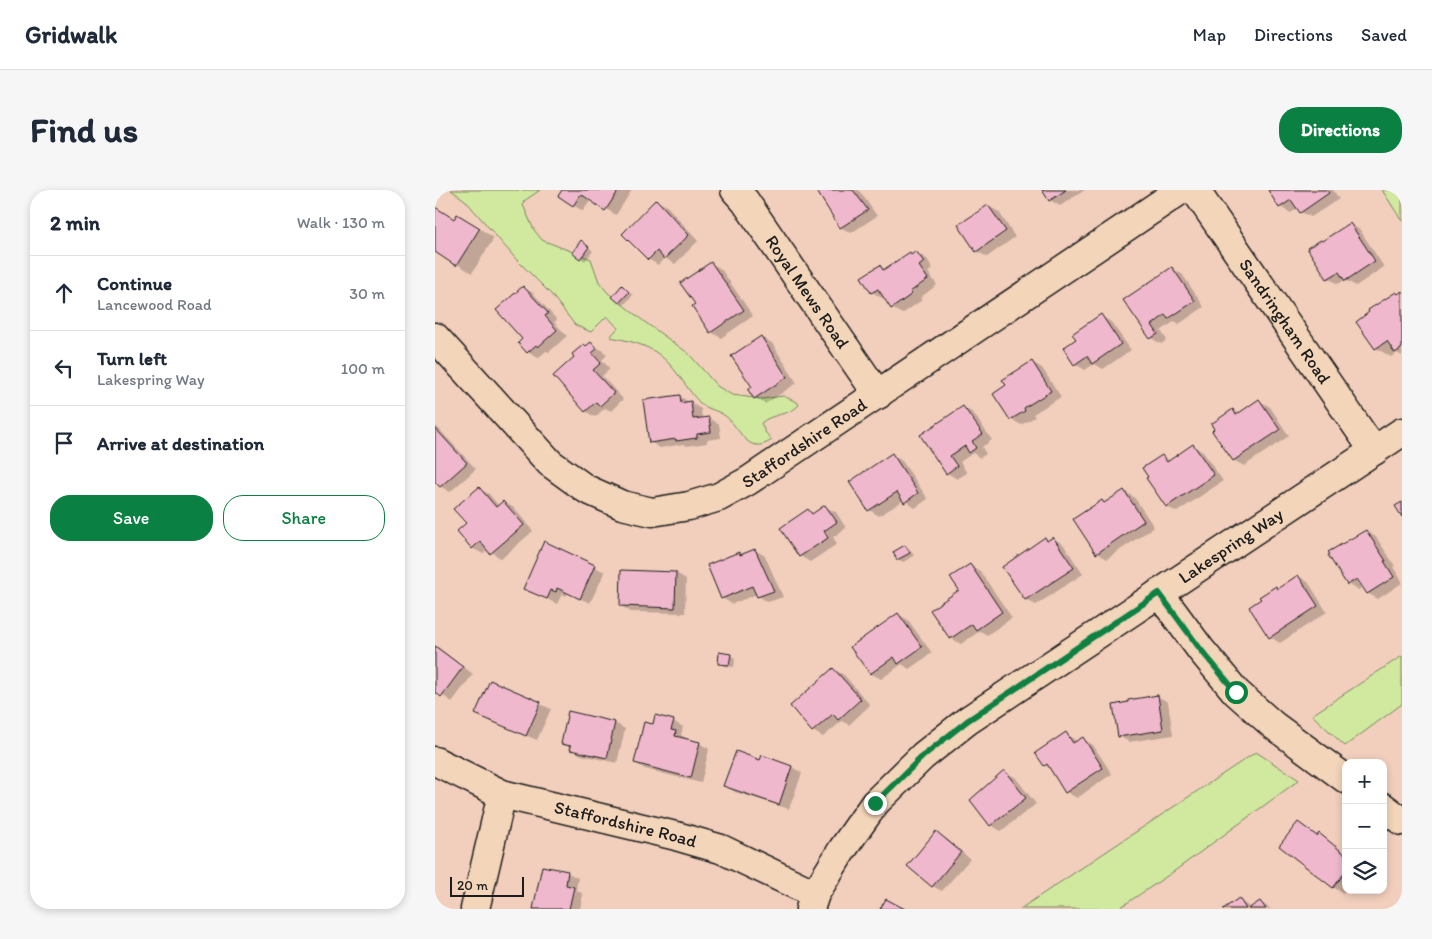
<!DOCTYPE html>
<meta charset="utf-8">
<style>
:root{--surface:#fff;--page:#f6f6f7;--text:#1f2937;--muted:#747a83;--line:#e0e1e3;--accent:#0b8043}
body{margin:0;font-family:Itim,sans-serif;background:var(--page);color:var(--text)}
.controls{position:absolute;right:15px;bottom:15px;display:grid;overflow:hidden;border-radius:10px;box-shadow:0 2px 8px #0003}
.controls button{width:45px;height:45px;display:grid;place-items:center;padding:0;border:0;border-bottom:1px solid var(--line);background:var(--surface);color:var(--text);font:25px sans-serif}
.scale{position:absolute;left:15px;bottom:12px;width:74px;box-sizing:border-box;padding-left:5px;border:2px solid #1c1c1c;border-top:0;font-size:14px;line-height:18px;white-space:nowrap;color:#1c1c1c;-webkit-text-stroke:4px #f3d5b9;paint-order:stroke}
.stop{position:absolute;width:15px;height:15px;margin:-11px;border:4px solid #0b8043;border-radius:50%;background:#fff}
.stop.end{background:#0b8043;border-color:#fff;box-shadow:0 1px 5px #0008}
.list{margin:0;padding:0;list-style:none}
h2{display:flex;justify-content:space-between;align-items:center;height:65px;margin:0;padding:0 20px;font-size:21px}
h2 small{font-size:16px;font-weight:400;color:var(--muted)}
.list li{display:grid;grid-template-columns:32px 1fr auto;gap:15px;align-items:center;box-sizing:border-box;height:75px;padding:0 20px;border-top:1px solid var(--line)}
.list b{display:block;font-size:19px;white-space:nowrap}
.list p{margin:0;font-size:16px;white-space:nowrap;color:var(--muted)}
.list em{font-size:16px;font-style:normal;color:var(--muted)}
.actions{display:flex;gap:10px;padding:15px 20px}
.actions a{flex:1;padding:11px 0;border:1px solid var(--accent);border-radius:20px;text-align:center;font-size:18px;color:var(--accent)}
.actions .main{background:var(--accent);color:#fff}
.icon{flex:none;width:28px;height:28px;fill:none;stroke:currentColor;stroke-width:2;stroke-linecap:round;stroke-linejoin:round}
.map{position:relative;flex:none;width:967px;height:719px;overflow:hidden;border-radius:20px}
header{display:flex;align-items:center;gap:30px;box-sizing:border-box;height:70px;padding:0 25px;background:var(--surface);border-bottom:1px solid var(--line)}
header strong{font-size:24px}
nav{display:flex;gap:28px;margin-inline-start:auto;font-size:18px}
.intro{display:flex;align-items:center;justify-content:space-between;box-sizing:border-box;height:120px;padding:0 30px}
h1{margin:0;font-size:35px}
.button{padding:12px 22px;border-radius:20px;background:var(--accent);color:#fff;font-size:18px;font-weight:700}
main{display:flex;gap:30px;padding:0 30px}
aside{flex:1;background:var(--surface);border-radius:20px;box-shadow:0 2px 8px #0003}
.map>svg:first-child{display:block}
.green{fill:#d1e99f;stroke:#76825e}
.shadow{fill:#0003}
.building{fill:#f0b8cc;stroke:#1c1c1c}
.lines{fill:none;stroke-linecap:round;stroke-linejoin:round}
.minor-casing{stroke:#1c1c1c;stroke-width:31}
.minor{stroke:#f3d5b9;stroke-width:28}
.route{stroke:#0b8043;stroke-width:6}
.labels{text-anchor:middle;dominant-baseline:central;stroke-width:4.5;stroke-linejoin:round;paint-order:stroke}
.street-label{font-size:18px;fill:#1c1c1c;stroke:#f3d5b9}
</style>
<header>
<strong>Gridwalk</strong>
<nav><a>Map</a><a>Directions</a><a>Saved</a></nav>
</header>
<div class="intro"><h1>Find us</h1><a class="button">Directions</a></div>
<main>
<aside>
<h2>2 min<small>Walk · 130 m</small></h2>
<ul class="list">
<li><svg class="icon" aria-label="ahead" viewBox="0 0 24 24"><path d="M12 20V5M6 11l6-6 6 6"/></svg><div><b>Continue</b><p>Lancewood Road</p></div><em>30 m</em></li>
<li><svg class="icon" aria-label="left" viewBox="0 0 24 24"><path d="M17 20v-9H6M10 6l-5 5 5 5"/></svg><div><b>Turn left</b><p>Lakespring Way</p></div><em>100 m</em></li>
<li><svg class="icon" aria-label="arrive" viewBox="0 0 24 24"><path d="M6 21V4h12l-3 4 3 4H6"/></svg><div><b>Arrive at destination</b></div></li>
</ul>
<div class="actions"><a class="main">Save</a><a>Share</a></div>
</aside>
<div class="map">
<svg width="967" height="719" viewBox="0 0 967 719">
<rect width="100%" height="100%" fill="#f2cfbd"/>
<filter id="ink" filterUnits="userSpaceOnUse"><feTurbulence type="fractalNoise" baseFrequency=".02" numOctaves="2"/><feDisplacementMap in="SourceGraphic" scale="10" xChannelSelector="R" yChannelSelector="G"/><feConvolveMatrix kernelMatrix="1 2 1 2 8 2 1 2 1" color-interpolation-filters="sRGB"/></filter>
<g filter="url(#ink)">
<g class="green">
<path d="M16,0h89l-16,11 -1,4 11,25 8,10 49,19 8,23 9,11 38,30 42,30 29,33 15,9 30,4 21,-3 14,6 2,3c-10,11 -27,8 -38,18l4,9 7,8c-26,17 -31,-13 -48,-25 -7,-5 -18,-6 -24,-12 -16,-17 -26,-40 -46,-52 -14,-8 -28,-11 -44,-14l8,-9 -11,-12 -16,16 -16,-7 -24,-31 -36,-36 -50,-58z"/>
<polygon points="947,0 967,0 967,31"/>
<polygon points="967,466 967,514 910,556 877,525"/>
<polygon points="821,562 864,590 738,682 683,719 585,719"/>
</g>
<g class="shadow">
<polygon points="128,0 197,0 181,25 156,10 148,21 138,15"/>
<polygon points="382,0 424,0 442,26 416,43 405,37"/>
<polygon points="608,0 650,0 625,16 615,10"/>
<polygon points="834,0 898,0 904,9 876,27 866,22 863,18 856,23 845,17"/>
<polygon points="222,11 232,16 263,51 240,74 230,68 223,75 213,69"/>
<polygon points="553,16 564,22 580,47 552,67 541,61"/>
<polygon points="0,18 20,30 38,34 59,48 37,83 0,61"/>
<polygon points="915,34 925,40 949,77 921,96 910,90 903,94 893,88 874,59 888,52"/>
<polygon points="151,55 158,61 150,71 146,68"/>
<polygon points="482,63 492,69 498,79 493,82 502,95 485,108 487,110 467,124 457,118 450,106 447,108 437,102 445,76 451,80 475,64 478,65"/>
<polygon points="276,73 286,79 318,126 286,148 276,142"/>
<polygon points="737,78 747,84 769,117 744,134 740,131 726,141 732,150 726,154 716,148 690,110"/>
<polygon points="88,97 98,103 122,130 119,132 132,146 114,162 111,161 103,168 93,162"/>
<polygon points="187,97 198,105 189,115 184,112"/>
<polygon points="967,103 967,166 962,163 956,167 941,158 936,123"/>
<polygon points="666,126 676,132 696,160 668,179 659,174 650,180 640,174 643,150"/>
<polygon points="326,147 337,153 362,193 330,214 320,208"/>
<polygon points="156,154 167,160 172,165 167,170 175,179 167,186 188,209 176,221 170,218 160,227 150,221 152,157"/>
<polygon points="597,172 607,178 626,207 598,224 600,227 586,235 576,229 560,204 573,196"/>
<polygon points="244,206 266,219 267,229 274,228 284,234 286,248 272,250 272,253 252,256 249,254 225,258 215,252"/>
<polygon points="825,211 835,217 854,246 809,276 798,270 798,220 804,224"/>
<polygon points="528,217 538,223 557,250 547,257 551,264 545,268 538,263 525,272 532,283 522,289 512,283 486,245"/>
<polygon points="0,236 4,239 41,279 15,302 5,296 0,291"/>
<polygon points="758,256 768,262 788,291 742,322 732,317 713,288 727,266 736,271"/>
<polygon points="457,265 467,271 493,309 480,318 469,310 444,326 434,320 416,292"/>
<polygon points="44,299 54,304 64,316 69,312 79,318 98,341 66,369 53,359 48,364 37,358 32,334"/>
<polygon points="689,301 699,307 719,337 672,369 662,363 667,312 670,313"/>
<polygon points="390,317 401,322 411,338 398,347 402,354 375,372 365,366 346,338 373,320 379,324"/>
<polygon points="931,341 941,347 960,376 958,377 967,391 967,393 943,409 932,403 928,397 923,400 913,394"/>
<polygon points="618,348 628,354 648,384 601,415 591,410 569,377 610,349 614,351"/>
<polygon points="109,353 170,382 155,413 133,403 131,406 127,404 122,414 90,398"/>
<polygon points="470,356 475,359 479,366 468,372 463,369"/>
<polygon points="320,360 330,366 348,407 333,412 323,406 322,404 297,414 287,408 304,363 308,365"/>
<polygon points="535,375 545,381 577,428 552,445 545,441 526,454 515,448 526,401"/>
<polygon points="241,383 251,389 250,423 196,422 186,416"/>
<polygon points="863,386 873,392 892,422 845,453 835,447 841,398 843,399"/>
<polygon points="463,424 473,430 497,463 474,479 467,474 446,489 435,483"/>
<polygon points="0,455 38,484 17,512 0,500"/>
<polygon points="295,465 300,468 299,477 289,476 284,473"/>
<polygon points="398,479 409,485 435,515 414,535 407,531 388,547 378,541"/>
<polygon points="55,491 116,519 102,550 52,529"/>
<polygon points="722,506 733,512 738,545 694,552 684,546"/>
<polygon points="134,523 180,533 190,539 182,573 146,565 127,553"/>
<polygon points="238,531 248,537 246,545 251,548 250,550 264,553 274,559 266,593 210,579 200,573"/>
<polygon points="631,544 643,552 648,549 658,555 677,584 642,608 631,602 616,579 610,575"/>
<polygon points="327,567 357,577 367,583 354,619 300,602 290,596 326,571"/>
<polygon points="570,582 580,587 601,614 566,641 556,635"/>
<polygon points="863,633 883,646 884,645 894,651 911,664 911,700 908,703 898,697"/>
<polygon points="502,643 512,649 535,669 507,701 497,696"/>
<polygon points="108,678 133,683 143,688 141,700 148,704 145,719 99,719"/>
<polygon points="804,710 816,718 825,712 836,719 790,719"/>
</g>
<g class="building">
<polygon points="127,0 184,0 170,21 146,4 138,16 123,6"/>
<polygon points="381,0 418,0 433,20 405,38"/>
<polygon points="607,0 631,0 614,11"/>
<polygon points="833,0 892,0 894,3 865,23 856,10 844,18"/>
<polygon points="221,9 254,45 229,69 222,61 213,70 187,44"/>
<polygon points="553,15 571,41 541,62 523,35"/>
<polygon points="0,17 19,29 22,24 45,38 21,76 0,62"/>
<polygon points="915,33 940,71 910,91 904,82 892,89 872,58 886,50 887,51"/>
<polygon points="146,50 154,57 145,69 137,63"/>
<polygon points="481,61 489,72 484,76 493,89 475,102 477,104 456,119 443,99 436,103 426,87 445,75 448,80 475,62 476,65"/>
<polygon points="276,72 309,120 275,143 257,116 260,114 245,93"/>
<polygon points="737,77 760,111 733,129 730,125 717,135 723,144 715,149 688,110"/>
<polygon points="187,95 194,102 184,113 177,107"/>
<polygon points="88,96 113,123 110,126 122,140 103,157 101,155 92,163 83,153 87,149 61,120"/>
<polygon points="967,101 967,158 960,163 952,151 940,159 921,132 934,122 933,120 961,102 963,104"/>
<polygon points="666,124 686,154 657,174 652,166 639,175 628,158 641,149 637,144"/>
<polygon points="326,146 352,187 319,209 313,200 317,197 296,166"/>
<polygon points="156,152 162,159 157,163 166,173 158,180 179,203 165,216 161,212 150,222 118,186 139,167 137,164 149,154 151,156"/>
<polygon points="597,171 616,201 589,218 590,221 575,230 558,204 571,195 567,190"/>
<polygon points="245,205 246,213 256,211 258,229 274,227 276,242 262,244 262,248 241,251 241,249 214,253 208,210"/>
<polygon points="824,209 845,240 798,271 777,241 779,239 776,234 798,219 801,225"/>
<polygon points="528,216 548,244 537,251 541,258 534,263 530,256 515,266 522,276 511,284 485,245"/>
<polygon points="0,238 32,273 5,297 0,292"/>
<polygon points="758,254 779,285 731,317 711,288 713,287 707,278 727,265 732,272"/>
<polygon points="457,263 483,303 469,313 462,302 433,321 414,292"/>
<polygon points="44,297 61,317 68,311 89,335 55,364 45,351 37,359 22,341 31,333 18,319"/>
<polygon points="689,300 709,331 661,364 638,329 667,310 669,313"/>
<polygon points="967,312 967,327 960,316"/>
<polygon points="390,315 402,332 389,341 393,348 364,367 345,338 373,319 377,324"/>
<polygon points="931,340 951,371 949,371 959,387 932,404 922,389 912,395 893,365 895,364 893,362"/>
<polygon points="610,347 612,351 618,347 639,378 590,410 567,377"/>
<polygon points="109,351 160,375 145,409 122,398 121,402 116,400 112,409 88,399"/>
<polygon points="470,355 475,363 462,370 458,362"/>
<polygon points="320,359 339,401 322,407 317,396 286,409 272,375 304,362 305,365"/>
<polygon points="535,374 567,422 541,440 537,434 515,449 495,420 524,400 515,387"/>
<polygon points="186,380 241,382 240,418 185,416"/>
<polygon points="863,385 883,416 834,448 814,417 826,409 824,407 841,396 842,399"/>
<polygon points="463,423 487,457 463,474 459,467 435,484 415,457"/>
<polygon points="0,456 28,477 6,507 0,502"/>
<polygon points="284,462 296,464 294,475 283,474"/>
<polygon points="398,478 426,509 403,530 398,524 377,542 355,516"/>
<polygon points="55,490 106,512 91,546 40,524"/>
<polygon points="723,505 728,540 683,547 678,515 693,512 693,510"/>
<polygon points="133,521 180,532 172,568 135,560 136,556 126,554"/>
<polygon points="220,525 239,530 236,540 241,541 240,546 265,552 256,588 199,573 209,532 218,534"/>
<polygon points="631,542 638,553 648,547 668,578 630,603 612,574 609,576 600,563"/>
<polygon points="301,561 325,570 327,565 357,576 344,615 288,596"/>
<polygon points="569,580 591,608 555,636 535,610"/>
<polygon points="863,632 882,646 884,643 911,665 911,681 898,698 844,656"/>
<polygon points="501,641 526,662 497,697 472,676"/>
<polygon points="107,676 133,681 131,695 139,697 134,719 98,719"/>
<polygon points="804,708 811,719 788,719"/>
<polygon points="451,709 470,719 445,719"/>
<polygon points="825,711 831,719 813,719"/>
</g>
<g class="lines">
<defs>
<g id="minor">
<path id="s1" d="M300,0l10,11 133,194"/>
<path id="s2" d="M760,0l179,261"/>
<path id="s3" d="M0,147l115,126 36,26 36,16 30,7 37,-6 30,-9 29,-16 433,-291"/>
<polyline points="724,403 766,460 801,502 838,535 911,589"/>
<path id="s4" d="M0,571l67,33 174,42 45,13 94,45"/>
<polyline points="948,617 967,631"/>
<polyline points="40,719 67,604"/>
<path id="s5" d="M375,719l5,-15 27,-44 33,-47 48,-47 44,-35 435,-289"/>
</g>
</defs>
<use href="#minor" class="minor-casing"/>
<use href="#minor" class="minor"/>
</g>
</g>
<g class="lines" filter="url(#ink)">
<polyline class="route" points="440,613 488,566 532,531 724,403 766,460 801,502"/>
</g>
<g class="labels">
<g class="street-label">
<text stroke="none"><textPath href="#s1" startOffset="125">Royal Mews Road</textPath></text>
<text stroke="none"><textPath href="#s2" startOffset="159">Sandringham Road</textPath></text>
<text stroke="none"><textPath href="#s3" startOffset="455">Staffordshire Road</textPath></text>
<text stroke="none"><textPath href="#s5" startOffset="565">Lakespring Way</textPath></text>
<text stroke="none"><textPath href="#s4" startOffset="202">Staffordshire Road</textPath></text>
</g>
</g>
</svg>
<div class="controls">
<button>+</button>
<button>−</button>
<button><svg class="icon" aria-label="layers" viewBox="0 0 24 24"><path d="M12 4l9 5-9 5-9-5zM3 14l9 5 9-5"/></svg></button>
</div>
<div class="scale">20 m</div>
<div class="stop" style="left:801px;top:502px"></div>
<div class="stop end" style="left:440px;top:613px"></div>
</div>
</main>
